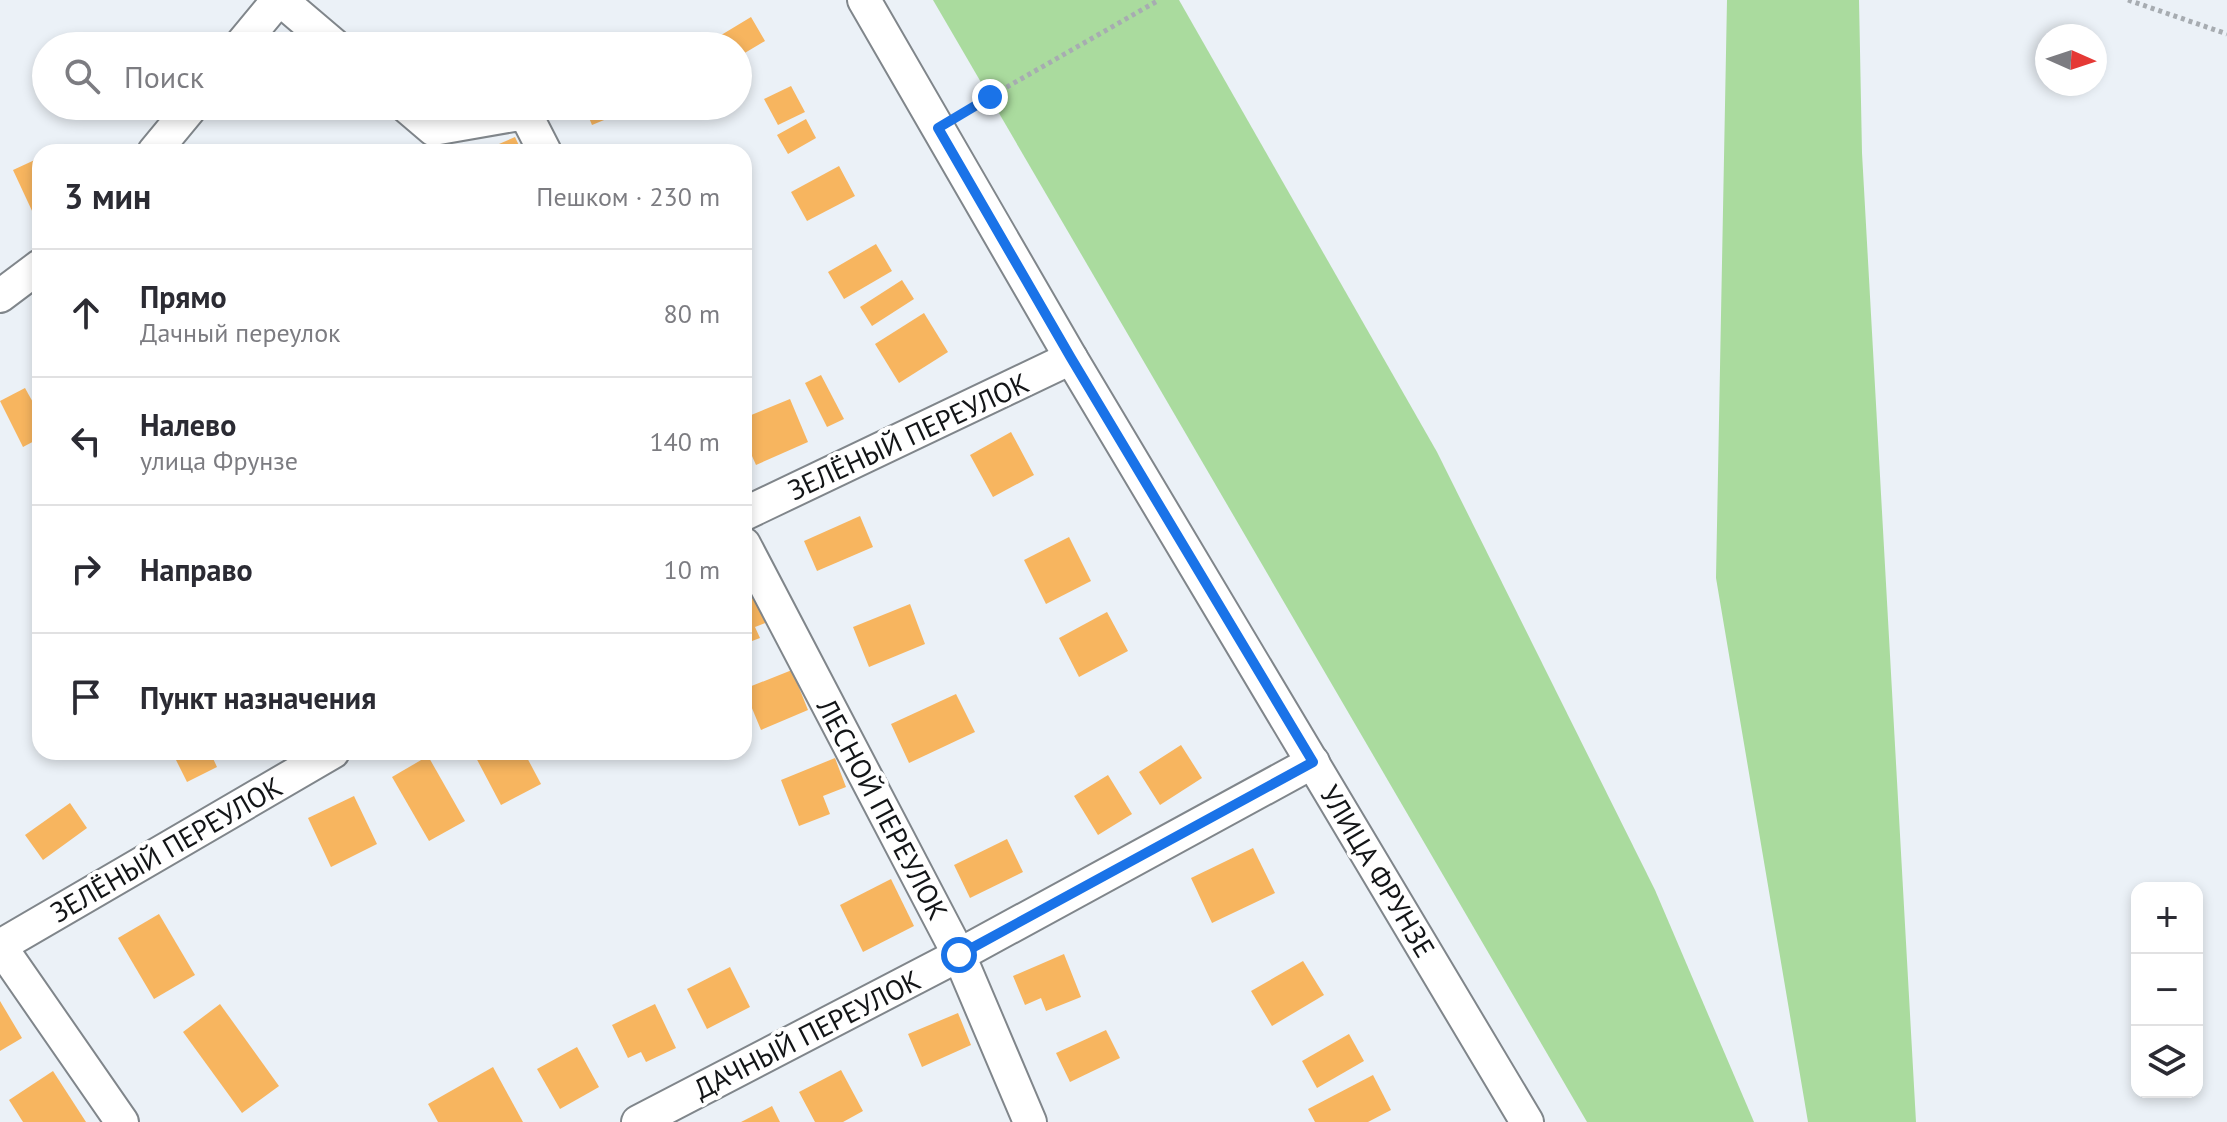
<!DOCTYPE html>
<html lang="ru">
<meta charset="utf-8">
<style>
:root{--surface:#fff;--page:#f7f7f7;--text:#2b2b33;--muted:#7c7c81;--line:#e1e1e2}
body{margin:0;font-family:"PT Sans",sans-serif;background:var(--page);color:var(--text)}
.controls{position:absolute;right:24px;bottom:24px;display:grid;overflow:hidden;border-radius:16px;box-shadow:0 4px 12px #0003}
.controls button{width:72px;height:72px;display:grid;place-items:center;padding:0;border:0;border-bottom:2px solid var(--line);background:var(--surface);color:var(--text);font:40px sans-serif}
.compass{position:absolute;left:2035px;top:24px;width:72px;height:72px;border-radius:50%;background:var(--surface);box-shadow:0 4px 12px #0003;rotate:93deg}
.stop{position:absolute;width:24px;height:24px;margin:-18px;border:6px solid #1a73e8;border-radius:50%;background:#fff}
.stop.end{background:#1a73e8;border-color:#fff;box-shadow:0 2px 8px #0008}
.list{margin:0;padding:0;list-style:none}
h2{display:flex;justify-content:space-between;align-items:center;height:104px;margin:0;padding:0 32px;font-size:34px}
h2 small{font-size:26px;font-weight:400;color:var(--muted)}
.list li{display:grid;grid-template-columns:52px 1fr auto;gap:24px;align-items:center;box-sizing:border-box;height:128px;padding:0 32px;border-top:2px solid var(--line)}
.list b{display:block;font-size:30px;white-space:nowrap}
.list p{margin:0;font-size:26px;white-space:nowrap;color:var(--muted)}
.list em{font-size:26px;font-style:normal;color:var(--muted)}
.icon{flex:none;width:44px;height:44px;fill:none;stroke:currentColor;stroke-width:2;stroke-linecap:round;stroke-linejoin:round}
.map{position:relative;flex:none;width:2227px;height:1122px;overflow:hidden}
.search{position:absolute;background:var(--surface);box-shadow:0 4px 12px #0003;left:32px;top:32px;width:720px;height:88px;display:flex;align-items:center;gap:20px;box-sizing:border-box;padding:0 28px;border-radius:44px;color:var(--muted);font-size:30px}
.panel{position:absolute;background:var(--surface);box-shadow:0 4px 12px #0003;left:32px;top:144px;width:720px;height:616px;border-radius:24px}
.map>svg:first-child{display:block}
.green{fill:#aadb9e}
.building{fill:#f7b55f}
.lines{fill:none;stroke-linecap:round;stroke-linejoin:round}
.minor-casing{stroke:#80868b;stroke-width:36}
.path{stroke:#a7acb1;stroke-width:5;stroke-dasharray:4 4;stroke-linecap:butt}
.minor{stroke:#fff;stroke-width:32}
.route{stroke:#1a73e8;stroke-width:10}
.labels{text-anchor:middle;dominant-baseline:central;stroke-width:8;stroke-linejoin:round;paint-order:stroke}
.street-label{font-size:28px;fill:#131517;stroke:#fff}
</style>
<div class="map">
<svg width="2227" height="1122" viewBox="0 0 2227 1122">
<rect width="100%" height="100%" fill="#ebf1f7"/>
<g class="green">
<polygon points="933,0 1179,0 1437,452 1655,890 1754,1122 1587,1122"/>
<polygon points="1727,0 1859,0 1862,153 1916,1122 1808,1122 1716,578"/>
</g>
<g class="building">
<polygon points="751,17 765,41 738,57 738,46 703,46"/>
<polygon points="791,86 805,112 778,125 764,99"/>
<polygon points="584,106 638,106 592,125"/>
<polygon points="806,119 816,138 788,154 777,135"/>
<polygon points="515,137 522,152 494,152 492,147"/>
<polygon points="39,158 40,160 40,228 13,170"/>
<polygon points="839,166 855,196 807,221 791,192"/>
<polygon points="876,244 892,271 844,299 828,272"/>
<polygon points="902,280 914,299 872,326 860,307"/>
<polygon points="924,313 948,352 899,383 875,344"/>
<polygon points="821,375 844,419 827,427 805,383"/>
<polygon points="25,388 40,415 40,438 23,447 0,401"/>
<polygon points="790,399 808,442 756,465 744,438 744,418"/>
<polygon points="1011,432 1034,475 993,497 970,455"/>
<polygon points="860,516 873,547 817,571 804,541"/>
<polygon points="1069,537 1091,581 1046,604 1024,560"/>
<polygon points="749,578 768,622 755,627 760,638 744,644 744,580"/>
<polygon points="910,604 925,644 869,667 853,627"/>
<polygon points="1107,612 1128,651 1079,677 1059,638"/>
<polygon points="792,670 808,710 761,730 744,689"/>
<polygon points="956,694 975,732 909,763 891,724"/>
<polygon points="1181,745 1202,778 1160,805 1139,772"/>
<polygon points="172,752 210,752 217,767 187,782"/>
<polygon points="473,752 524,752 541,784 501,805"/>
<polygon points="428,756 465,821 429,841 392,777"/>
<polygon points="835,758 846,787 823,796 830,814 799,826 781,780"/>
<polygon points="1108,775 1132,814 1098,835 1074,796"/>
<polygon points="354,796 377,844 331,867 308,818"/>
<polygon points="70,803 87,828 43,860 25,835"/>
<polygon points="1007,839 1023,872 970,898 954,865"/>
<polygon points="1253,848 1275,893 1212,923 1191,878"/>
<polygon points="891,879 914,926 863,952 840,905"/>
<polygon points="159,914 195,975 154,999 118,938"/>
<polygon points="1064,954 1081,997 1046,1011 1041,998 1025,1005 1013,976"/>
<polygon points="1303,961 1324,995 1272,1026 1251,991"/>
<polygon points="730,967 750,1007 707,1029 687,989"/>
<polygon points="0,1001 22,1038 0,1051"/>
<polygon points="220,1004 279,1086 242,1113 183,1032"/>
<polygon points="655,1004 676,1048 646,1062 641,1052 628,1058 612,1025"/>
<polygon points="958,1013 971,1045 922,1067 908,1034"/>
<polygon points="1106,1030 1120,1058 1070,1082 1056,1053"/>
<polygon points="1349,1034 1364,1061 1317,1088 1302,1061"/>
<polygon points="577,1047 599,1087 560,1109 537,1069"/>
<polygon points="493,1067 523,1122 438,1122 428,1104"/>
<polygon points="841,1070 863,1111 843,1122 815,1122 799,1092"/>
<polygon points="53,1071 86,1122 23,1122 9,1100"/>
<polygon points="1373,1075 1391,1110 1368,1122 1315,1122 1308,1109"/>
<polygon points="772,1106 780,1122 741,1122"/>
</g>
<g class="lines">
<defs>
<g id="minor">
<polyline points="281,0 335,46"/>
<polyline points="864,0 1071,358 1527,1122"/>
<polyline points="240,46 278,0"/>
<polyline points="406,106 433,129 525,113 545,152"/>
<polyline points="154,152 192,106"/>
<polyline points="0,296 40,266"/>
<polyline points="744,514 1071,358"/>
<polyline points="744,544 959,955 1030,1122"/>
<polyline points="0,946 333,752"/>
<polyline points="0,946 122,1122"/>
<polyline points="638,1122 959,955 1313,762"/>
</g>
</defs>
<use href="#minor" class="minor-casing"/>
<g class="path">
<polyline points="2128,0 2227,34"/>
<polyline points="965,111 1159,0"/>
</g>
<use href="#minor" class="minor"/>
</g>
<g class="lines">
<polyline class="route" points="959,955 1313,762 1071,358 938,128 990,97"/>
</g>
<g class="labels">
<g class="street-label">
<text transform="translate(908 436) rotate(-25)">ЗЕЛЁНЫЙ ПЕРЕУЛОК</text>
<text transform="translate(883 809) rotate(62)">ЛЕСНОЙ ПЕРЕУЛОК</text>
<text transform="translate(166 849) rotate(-30)">ЗЕЛЁНЫЙ ПЕРЕУЛОК</text>
<text transform="translate(1378 871) rotate(59)">УЛИЦА ФРУНЗЕ</text>
<text transform="translate(807 1034) rotate(-27)">ДАЧНЫЙ ПЕРЕУЛОК</text>
</g>
</g>
</svg>
<div class="controls">
<button>+</button>
<button>−</button>
<button><svg class="icon" aria-label="layers" viewBox="0 0 24 24"><path d="M12 4l9 5-9 5-9-5zM3 14l9 5 9-5"/></svg></button>
</div>
<svg class="compass" viewBox="-18 -18 36 36"><path d="M0-13l5 13h-10z" fill="#e53935"/><path d="M0 13l5-13h-10z" fill="#7c7c81"/></svg>
<div class="stop" style="left:959px;top:955px"></div>
<div class="stop end" style="left:990px;top:97px"></div>
<div class="search"><svg class="icon" aria-label="search" viewBox="0 0 24 24"><circle cx="10" cy="10" r="6"/><path d="M15 15l6 6"/></svg>Поиск</div>
<section class="panel">
<h2>3 мин<small>Пешком · 230 m</small></h2>
<ul class="list">
<li><svg class="icon" aria-label="ahead" viewBox="0 0 24 24"><path d="M12 20V5M6 11l6-6 6 6"/></svg><div><b>Прямо</b><p>Дачный переулок</p></div><em>80 m</em></li>
<li><svg class="icon" aria-label="left" viewBox="0 0 24 24"><path d="M17 20v-9H6M10 6l-5 5 5 5"/></svg><div><b>Налево</b><p>улица Фрунзе</p></div><em>140 m</em></li>
<li><svg class="icon" aria-label="right" viewBox="0 0 24 24"><path d="M7 20v-9h11M14 6l5 5-5 5"/></svg><div><b>Направо</b></div><em>10 m</em></li>
<li><svg class="icon" aria-label="arrive" viewBox="0 0 24 24"><path d="M6 21V4h12l-3 4 3 4H6"/></svg><div><b>Пункт назначения</b></div></li>
</ul>
</section>
</div>
